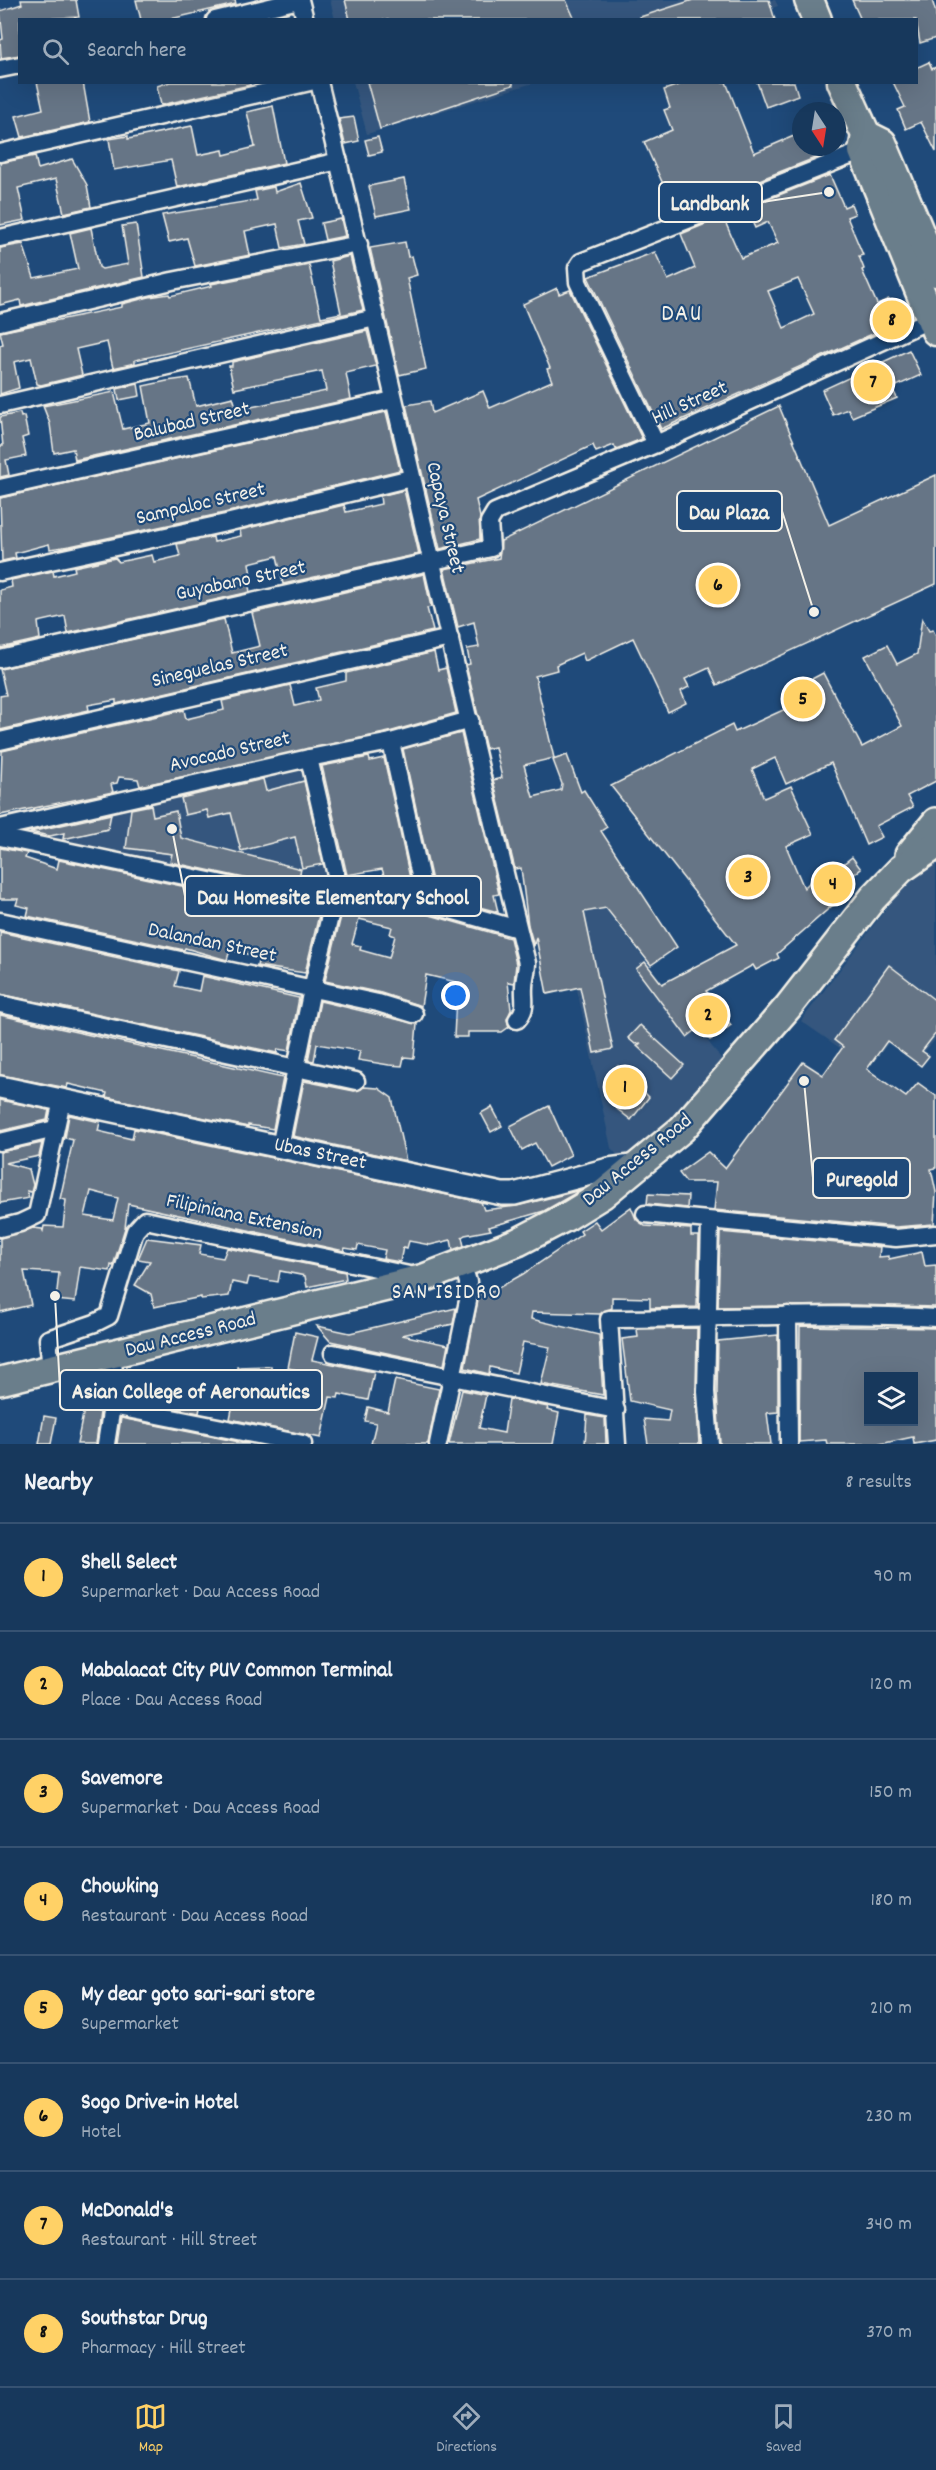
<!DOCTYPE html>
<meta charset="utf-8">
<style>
:root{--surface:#17385c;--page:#244365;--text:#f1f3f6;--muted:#9eacbb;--line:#365272;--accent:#ffd166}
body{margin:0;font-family:Dekko,sans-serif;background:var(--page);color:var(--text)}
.controls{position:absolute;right:18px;bottom:18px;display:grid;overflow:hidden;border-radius:0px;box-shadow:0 6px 24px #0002}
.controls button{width:54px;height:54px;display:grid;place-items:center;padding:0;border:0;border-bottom:2px solid var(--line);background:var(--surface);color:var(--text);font:30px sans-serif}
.compass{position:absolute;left:792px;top:102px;width:54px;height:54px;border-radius:50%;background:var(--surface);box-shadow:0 6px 24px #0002;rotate:168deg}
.you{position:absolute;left:456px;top:996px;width:21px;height:21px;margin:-15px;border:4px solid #fff;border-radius:50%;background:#1a73e8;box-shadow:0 0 0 9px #1a73e833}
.badge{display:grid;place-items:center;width:39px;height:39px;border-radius:50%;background:var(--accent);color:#111;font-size:20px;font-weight:700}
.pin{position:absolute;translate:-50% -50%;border:3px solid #fff;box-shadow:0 2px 6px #0006}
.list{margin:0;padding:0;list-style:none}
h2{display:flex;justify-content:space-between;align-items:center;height:78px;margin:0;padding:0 24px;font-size:26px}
h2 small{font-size:20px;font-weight:400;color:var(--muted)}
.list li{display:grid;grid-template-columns:39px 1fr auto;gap:18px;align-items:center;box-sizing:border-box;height:108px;padding:0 24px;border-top:2px solid var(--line)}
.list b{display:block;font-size:22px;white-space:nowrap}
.list p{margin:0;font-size:20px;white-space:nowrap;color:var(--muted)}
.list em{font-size:20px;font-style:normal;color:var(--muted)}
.icon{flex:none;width:33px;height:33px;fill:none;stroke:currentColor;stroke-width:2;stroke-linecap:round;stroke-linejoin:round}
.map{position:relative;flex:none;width:936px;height:1444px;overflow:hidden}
.search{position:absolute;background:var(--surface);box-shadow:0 6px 24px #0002;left:18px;right:18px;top:18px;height:66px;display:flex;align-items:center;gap:15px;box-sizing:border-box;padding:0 21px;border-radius:0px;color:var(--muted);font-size:22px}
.sheet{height:942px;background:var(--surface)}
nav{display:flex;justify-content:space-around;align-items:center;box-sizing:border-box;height:84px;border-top:2px solid var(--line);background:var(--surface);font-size:16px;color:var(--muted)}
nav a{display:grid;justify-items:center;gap:3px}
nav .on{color:var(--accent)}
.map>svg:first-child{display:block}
.built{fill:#34577e}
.building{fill:#667586;stroke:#f4f1e8;stroke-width:1.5;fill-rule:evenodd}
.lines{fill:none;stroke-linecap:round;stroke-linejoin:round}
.minor-casing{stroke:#f4f1e8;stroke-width:21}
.tertiary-casing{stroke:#f4f1e8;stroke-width:26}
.primary-casing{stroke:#f4f1e8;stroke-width:32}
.trunk-casing{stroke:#f4f1e8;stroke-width:33}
.minor{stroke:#1f4a7a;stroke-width:16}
.tertiary{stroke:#1f4a7a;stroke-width:21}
.primary{stroke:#6b7e8b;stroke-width:27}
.trunk{stroke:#6b7e8b;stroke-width:28}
.labels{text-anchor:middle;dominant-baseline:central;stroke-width:4.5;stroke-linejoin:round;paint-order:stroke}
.street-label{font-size:21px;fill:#f4f1e8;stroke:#1f4a7a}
.neighbourhood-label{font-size:22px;letter-spacing:1.5px;fill:#f4f1e8;stroke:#1f4a7a}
.quarter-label{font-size:24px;letter-spacing:1.5px;fill:#f4f1e8;stroke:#1f4a7a}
.leader{fill:none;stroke:#f4f1e8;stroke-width:2}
.callout-dot{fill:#f4f1e8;stroke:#1f4a7a;stroke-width:2}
.callout{fill:#1f4a7a;stroke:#f4f1e8;stroke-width:2}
.callout-label{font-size:22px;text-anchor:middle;font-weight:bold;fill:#f4f1e8}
</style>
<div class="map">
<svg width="936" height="1444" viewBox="0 0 936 1444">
<rect width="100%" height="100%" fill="#1f4a7a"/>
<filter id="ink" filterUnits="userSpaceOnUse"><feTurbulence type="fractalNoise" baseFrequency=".0167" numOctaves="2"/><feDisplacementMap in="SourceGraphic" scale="12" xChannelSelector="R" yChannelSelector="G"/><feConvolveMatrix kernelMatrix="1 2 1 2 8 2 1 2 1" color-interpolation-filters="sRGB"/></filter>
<g filter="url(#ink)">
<g class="built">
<polygon points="330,0 775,0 778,6 736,20 335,20"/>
<polygon points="353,82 533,83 367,134"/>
<polygon points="304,764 328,878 321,899 26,834 25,824"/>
<polygon points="936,855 936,1039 925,1051 897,1032 869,1068 801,1021 889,905 927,861"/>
<polygon points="593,893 727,1066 666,1133 625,1164 611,1148 558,900"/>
</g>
<g class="building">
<polygon points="21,0 76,0 79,17 20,20 20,55 1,58 0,40 3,39 0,11 22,4"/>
<polygon points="136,0 235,0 236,4 166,20 141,20"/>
<polygon points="345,0 566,0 575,20 350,20"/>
<polygon points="693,0 769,0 775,20 641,20 640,17"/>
<polygon points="852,0 932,0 936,13 936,38 920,43 916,20 861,20"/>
<polygon points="929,62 932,69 936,67 936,152 921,122 906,129 898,110 905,107 893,82 916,82 916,68"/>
<polygon points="37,82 83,82 90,122 22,137 16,116 43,109"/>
<polygon points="170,82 250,82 250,85 161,105 157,86"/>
<polygon points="367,82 513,82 513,85 380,129"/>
<polygon points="687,82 726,82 754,153 801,133 801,147 816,147 820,156 673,214 669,205 672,204 644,142 672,130 664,110 670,108 664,90"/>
<polygon points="757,82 794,82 798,95 766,107"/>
<polygon points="273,106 284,163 177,187 171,160 114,170 109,139 128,136 128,139 192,126 198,155 223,150 224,155 255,147 247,112"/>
<polygon points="354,117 359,141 345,144 339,119"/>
<polygon points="378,137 382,152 369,155 365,140"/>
<polygon points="35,156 38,169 72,159 87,185 91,207 64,213 56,179 18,188 25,220 0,225 0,163"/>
<path d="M830,175l14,32 7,-3 4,10 -8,3 16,38 -4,1 5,13 -2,1 15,34 12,-5 10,23 -238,107 -73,-152 67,-25 13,28 27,-12 -14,-34 42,-17 18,41 37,-15 -10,-21 -13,6 -9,-20zM798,279l16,35 -30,14 -16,-37z"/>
<polygon points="404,179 411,209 376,216 369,186"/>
<polygon points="301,183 312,218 298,221 304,244 282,248 277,224 245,231 250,255 195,266 187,238 169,242 162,215 257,200 255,191 274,187 275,192"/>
<polygon points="341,219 345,236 325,240 321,223"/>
<polygon points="136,224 144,277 21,306 20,300 0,305 0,248 23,244 34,278 78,269 70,233 91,228 99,267 102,269 128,264 122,226"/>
<polygon points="405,242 408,257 412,256 417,275 407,278 426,369 399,375 370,248"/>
<polygon points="350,256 363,310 135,360 135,363 113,368 107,342 76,349 82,375 41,385 37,384 31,358 14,362 19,388 0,394 0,345 3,344 0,332 122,307 122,304 149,297 169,294 170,296 212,286 211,284 309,265 321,317 341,313 330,261"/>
<polygon points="557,288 559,294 570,290 642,439 616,449 614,445 596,452 593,445 476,500 480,517 480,539 440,549 406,405 430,401 432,413 483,391 490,408 552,381 547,369 550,368 523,304"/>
<polygon points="367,331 376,366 346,373 351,399 75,460 73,449 54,453 50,424 43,406 114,392 123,429 150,423 143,386 167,381 189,378 196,406 233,397 237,410 326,391 322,371 234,389 229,366 232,366 232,362"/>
<polygon points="909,350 921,375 892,388 897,398 852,417 848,409 833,415 822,390"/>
<polygon points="138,384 140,396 119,400 117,389"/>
<polygon points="779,406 829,525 936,475 936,584 717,685 709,668 685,679 689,687 681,691 686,703 668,712 633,638 585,661 582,653 556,665 557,670 535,676 554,758 524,765 533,797 561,790 562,784 553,760 567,755 581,792 584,790 607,827 601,831 677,947 651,965 606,908 584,912 613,1049 594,1053 580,987 547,994 536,937 534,946 528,925 521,868 515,869 493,780 502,778 495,747 486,749 466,665 470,664 467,649 479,647 474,622 458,627 444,569 499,558 501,541"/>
<polygon points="386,412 400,470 224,513 70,546 50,549 49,544 15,553 16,558 2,561 0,498"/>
<polygon points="20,413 21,417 24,416 28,436 22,438 26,456 6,460 9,475 0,477 0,446 3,446 0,417"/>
<polygon points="404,490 419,554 283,584 277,556 249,563 251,575 247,576 250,592 68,633 65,616 38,622 40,639 0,648 0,590 12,587 11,580 53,571 54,576 75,571 74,567 115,558 119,562 152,555 154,562 180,556 177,544 213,537 214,542 241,536 240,530 344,505 346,512 381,504 380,496"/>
<polygon points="424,574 431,607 427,608 433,631 116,704 116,700 88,705 89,710 0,730 0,696 6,695 0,669 224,619 232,653 260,646 252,613"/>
<polygon points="922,618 929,631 933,630 936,636 936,781 907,796 913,807 876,826 882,837 866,845 831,763 786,784 775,758 752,769 764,798 791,786 813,834 786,846 804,888 827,865 833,872 852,857 861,869 840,885 842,891 834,904 777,954 779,958 756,970 753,965 706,991 731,1025 710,1040 700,1027 687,1037 636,969 645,962 662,984 736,945 611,786 732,725 735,732 814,696 806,682 823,673 862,747 902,726 865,656 887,645 897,664 917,654"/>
<polygon points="434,652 438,670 446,668 456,713 389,732 140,786 138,779 119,777 117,783 111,784 113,792 0,815 2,751 184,710 186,719 224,710 222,701 290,685 295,706 319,700 316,688 346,681 346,673"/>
<polygon points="461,733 499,894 494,895 498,912 442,897 432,881 403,749"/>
<polygon points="369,757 370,761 384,758 410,878 387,884 382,869 347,875 322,766"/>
<polygon points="263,779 266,791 304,781 323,864 302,868 295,837 241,851 231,813 209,818 207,810 185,815 181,798"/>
<polygon points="151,805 153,816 176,811 181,838 301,869 296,889 170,862 172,854 126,848 131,809"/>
<polygon points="111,814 108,829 63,839 64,833 50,836 30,832"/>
<polygon points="0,848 27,853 25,858 57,869 59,860 191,888 221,898 221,894 319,915 305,973 257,966 259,957 230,950 227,960 185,948 184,950 27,916 29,908 16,905 18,899 0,899"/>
<path d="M346,896l77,17 87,25 6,26 -2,19 -6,-1 3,28 -4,9 2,8 -7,5h-34v5h-14l2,-40 -3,-1 3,-14 -30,-7 -5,31 -40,-13 -56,-12zM359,919l33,8 -2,7 5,2 -6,22 -29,-8 1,-4 -9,-2z"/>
<polygon points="0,932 179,971 175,986 199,991 202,976 299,998 289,1051 278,1049 277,1053 0,994"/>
<polygon points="889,965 936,1001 936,1033 922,1051 929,1056 921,1066 887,1041 867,1069 906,1097 918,1083 936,1096 936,1168 931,1169 936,1192 934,1224 896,1227 714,1210 717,1182 686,1182 679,1173 708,1152 725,1168 803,1062 823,1075 843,1047 834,1040"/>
<polygon points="320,1001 417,1024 414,1058 404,1057 402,1066 389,1065 358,1060 360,1051 317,1044 314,1061 308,1060"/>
<polygon points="0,1015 283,1078 273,1129 248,1125 248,1127 106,1097 107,1093 68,1084 67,1088 0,1075"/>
<polygon points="640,1025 684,1065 672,1078 637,1046 641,1043 635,1044 628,1038"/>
<polygon points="618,1066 649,1097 631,1120 616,1108 607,1077"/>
<polygon points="304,1081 354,1091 364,1087 378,1088 392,1098 406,1161 293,1136"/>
<polygon points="0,1100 49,1110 47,1120 0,1131"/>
<polygon points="549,1106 571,1155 548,1167 535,1143 522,1150 510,1126"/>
<polygon points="492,1107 502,1126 491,1132 481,1113"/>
<path d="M69,1115l31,7 -2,9 34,8 2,-10 347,73 3,8 33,-4 64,-16 -37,21 -55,16 2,3 -26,5 -3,2 2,9 -9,3 -2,1 -2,-10 -21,5 -21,-4 -2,7 -4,-1 -3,15 -17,-3 2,-9 -27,-5 -1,5 -12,-2 -1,3 -216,-47 -3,24 -12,38 -2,-1 -1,6 -30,-4 -5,35 -19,-2 3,-27 -35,-2 7,34 -31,7v-74l33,-10 9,1 1,2 1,-5 19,1 3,-27 -6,-1 13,-59 -8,-2zM91,1191l27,7 -5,22 -28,-4z"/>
<polygon points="42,1143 39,1156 5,1163 29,1169 33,1185 31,1192 27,1191 29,1198 0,1203 0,1152"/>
<polygon points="648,1194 688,1196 687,1208 647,1204"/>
<polygon points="631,1207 636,1219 645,1226 691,1229 691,1236 699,1236 697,1307 650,1308 650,1298 612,1297 612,1308 600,1314 532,1312 531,1319 599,1335 603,1395 541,1384 550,1347 523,1342 516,1373 490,1367 489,1374 465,1368 479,1293 486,1295 523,1274 582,1234 580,1231 595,1221 601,1229"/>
<polygon points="720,1232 880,1247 879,1257 889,1256 889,1259 922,1252 925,1266 936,1265 936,1307 854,1305 718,1307"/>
<polygon points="147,1238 201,1245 199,1254 223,1258 227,1248 345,1272 346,1279 307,1287 305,1276 280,1271 278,1282 249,1277 247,1285 232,1282 229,1296 201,1299 201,1297 154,1307 151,1294 135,1285 150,1261 138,1259"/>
<polygon points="456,1308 453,1324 402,1335 448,1345 444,1365 330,1341 317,1326 350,1333"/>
<path d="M800,1326l136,2v112l-22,4 -1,-7 -33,7h-53l-1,-4 -27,2zM868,1377h46v45h-46z"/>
<polygon points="697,1328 696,1393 699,1444 648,1444 644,1419 668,1421 670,1410 630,1401 622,1339 638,1337 637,1329"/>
<polygon points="295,1332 318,1337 312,1360 374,1372 368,1400 339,1394 338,1398 330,1397 321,1438 230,1419 233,1404 229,1375 237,1375 237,1367 271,1366 272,1389 307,1397 312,1373 288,1368"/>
<polygon points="778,1335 778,1412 767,1413 771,1444 720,1444 717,1392 718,1341"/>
<polygon points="395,1380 439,1389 428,1444 371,1444 376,1423 365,1421 368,1407 388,1412"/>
<polygon points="169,1384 203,1392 199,1413 164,1406"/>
<polygon points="462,1390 486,1395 479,1428 504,1433 509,1399 548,1407 547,1410 559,1413 553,1444 449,1444"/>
<polygon points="84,1409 100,1412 96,1444 77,1444"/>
<polygon points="587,1415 605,1418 606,1444 585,1444"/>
<polygon points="44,1416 56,1418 51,1444 39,1444"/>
<polygon points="121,1418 249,1444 117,1444"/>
</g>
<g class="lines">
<defs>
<g id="minor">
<polyline points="300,0 305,20"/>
<polyline points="215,20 299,0"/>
<polyline points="0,69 20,65"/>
<path d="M319,82c72,293 135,588 208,881 0,9 -3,15 -3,24 -1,14 4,21 -7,33"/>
<polyline points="0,153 310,82"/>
<polyline points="0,238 339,161"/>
<polyline points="0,322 172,281 359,244"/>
<polyline points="0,405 375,318"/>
<polyline points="656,444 578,282 577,268 581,262 870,148"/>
<polyline points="0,488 393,400"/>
<polyline points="0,572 226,523 411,478"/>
<polyline points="0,659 491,548 489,522 495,512 656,444 936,317"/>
<polyline points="0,741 450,638"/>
<polyline points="391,742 426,903"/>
<polyline points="0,828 309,758 391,742 470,720"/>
<polyline points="0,837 332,907"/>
<polyline points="338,884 426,903 518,929"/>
<polyline points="0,921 378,1003 414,1014"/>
<polyline points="0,1004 356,1081"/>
<polyline points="0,1142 55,1129"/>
<polyline points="280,1147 312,989 338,884 309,758"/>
<polyline points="645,1214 896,1238 936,1234"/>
<polyline points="0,1228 20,1223 37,1215 62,1100"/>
<polyline points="788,1315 789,1444"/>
<polyline points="333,1353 616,1410"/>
<polyline points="51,1369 48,1339 95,1323 109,1316 135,1231 145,1220 414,1276"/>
<polyline points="112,1406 303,1444"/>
<polyline points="106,1444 112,1406 114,1355"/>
<polyline points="438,1444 468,1301 468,1282 463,1265"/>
<path d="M617,1444l-8,-125c109,0 218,-8 327,-1"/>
<polyline points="710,1444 706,1392 710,1221"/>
</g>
<polyline id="tertiary" points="0,1087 502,1194 514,1194 609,1169 639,1165"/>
<g id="primary">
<polyline points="909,855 936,822"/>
<polyline points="0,1381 424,1278 518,1242 568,1216 602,1195 682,1129 788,1007 873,898 901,869 936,845"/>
</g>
<g id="trunk">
<polyline points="809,0 817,20"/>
<polyline points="842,82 866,135 863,151 936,331"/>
<polyline points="866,135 882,143 936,272"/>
</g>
</defs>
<use href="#minor" class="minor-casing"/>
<use href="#tertiary" class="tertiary-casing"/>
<use href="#primary" class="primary-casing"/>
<use href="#trunk" class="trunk-casing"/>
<use href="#minor" class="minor"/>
<use href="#tertiary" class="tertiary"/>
<use href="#primary" class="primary"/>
<use href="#trunk" class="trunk"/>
</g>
</g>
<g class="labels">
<g class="street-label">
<text transform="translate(690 404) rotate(-24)">Hill Street</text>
<text transform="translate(192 423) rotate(-13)">Balubad Street</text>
<text transform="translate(201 505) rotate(-13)">Sampaloc Street</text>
<text transform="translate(444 518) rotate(77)">Capaya Street</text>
<text transform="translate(241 582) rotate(-12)">Guyabano Street</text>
<text transform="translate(220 667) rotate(-13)">Sineguelas Street</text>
<text transform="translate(230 753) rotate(-13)">Avocado Street</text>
<text transform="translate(212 944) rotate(12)">Dalandan Street</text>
<text transform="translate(320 1155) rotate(12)">Ubas Street</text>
<text transform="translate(638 1161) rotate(-39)">Dau Access Road</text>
<text transform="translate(244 1218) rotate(12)">Filipiniana Extension</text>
<text transform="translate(191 1336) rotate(-14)">Dau Access Road</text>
</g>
<g class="neighbourhood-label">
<text x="447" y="1293">SAN ISIDRO</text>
</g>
<g class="quarter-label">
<text x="682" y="315">DAU</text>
</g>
</g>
<path class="leader" d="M829 192L762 202M814 612L782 511M172 829L185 896M804 1081L813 1178M55 1296L60 1390"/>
<g class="callout-dot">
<circle cx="829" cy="192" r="6"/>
<circle cx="814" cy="612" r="6"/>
<circle cx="172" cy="829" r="6"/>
<circle cx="804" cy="1081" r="6"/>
<circle cx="55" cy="1296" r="6"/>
</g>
<g class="callout">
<rect x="659" y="182" width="103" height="40" rx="6"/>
<rect x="677" y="491" width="105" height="40" rx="6"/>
<rect x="185" y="876" width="296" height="40" rx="6"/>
<rect x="813" y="1158" width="97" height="40" rx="6"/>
<rect x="60" y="1370" width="262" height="40" rx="6"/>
</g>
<g class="callout-label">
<text x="710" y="210">Landbank</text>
<text x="729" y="519">Dau Plaza</text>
<text x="333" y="904">Dau Homesite Elementary School</text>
<text x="862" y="1186">Puregold</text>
<text x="191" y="1398">Asian College of Aeronautics</text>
</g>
</svg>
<div class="controls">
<button><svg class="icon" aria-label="layers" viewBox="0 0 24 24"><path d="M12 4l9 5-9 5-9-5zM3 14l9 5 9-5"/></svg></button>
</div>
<svg class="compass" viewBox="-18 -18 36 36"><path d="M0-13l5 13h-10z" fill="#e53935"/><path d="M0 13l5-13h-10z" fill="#9eacbb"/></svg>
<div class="you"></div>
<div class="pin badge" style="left:625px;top:1087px">1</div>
<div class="pin badge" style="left:708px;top:1015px">2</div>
<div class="pin badge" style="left:748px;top:877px">3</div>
<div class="pin badge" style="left:833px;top:884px">4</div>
<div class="pin badge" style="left:803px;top:699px">5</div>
<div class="pin badge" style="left:718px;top:585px">6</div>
<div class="pin badge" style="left:873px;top:382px">7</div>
<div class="pin badge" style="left:892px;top:320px">8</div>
<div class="search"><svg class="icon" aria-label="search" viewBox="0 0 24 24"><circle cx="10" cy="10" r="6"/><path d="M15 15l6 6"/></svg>Search here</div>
</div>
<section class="sheet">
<h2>Nearby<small>8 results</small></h2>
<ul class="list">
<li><span class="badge">1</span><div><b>Shell Select</b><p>Supermarket · Dau Access Road</p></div><em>90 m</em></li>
<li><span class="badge">2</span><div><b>Mabalacat City PUV Common Terminal</b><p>Place · Dau Access Road</p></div><em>120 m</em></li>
<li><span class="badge">3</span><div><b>Savemore</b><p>Supermarket · Dau Access Road</p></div><em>150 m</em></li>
<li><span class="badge">4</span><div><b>Chowking</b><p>Restaurant · Dau Access Road</p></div><em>180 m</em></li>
<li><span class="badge">5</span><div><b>My dear goto sari-sari store</b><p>Supermarket</p></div><em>210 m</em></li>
<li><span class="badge">6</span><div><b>Sogo Drive-in Hotel</b><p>Hotel</p></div><em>230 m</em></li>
<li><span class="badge">7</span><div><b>McDonald's</b><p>Restaurant · Hill Street</p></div><em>340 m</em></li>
<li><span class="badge">8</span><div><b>Southstar Drug</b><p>Pharmacy · Hill Street</p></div><em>370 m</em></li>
</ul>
</section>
<nav>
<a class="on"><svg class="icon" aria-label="map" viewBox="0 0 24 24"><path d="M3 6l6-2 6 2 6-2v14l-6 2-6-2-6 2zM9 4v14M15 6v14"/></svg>Map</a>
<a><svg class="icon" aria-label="directions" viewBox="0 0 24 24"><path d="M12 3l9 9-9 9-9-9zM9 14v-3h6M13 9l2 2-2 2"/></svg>Directions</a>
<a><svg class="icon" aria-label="saved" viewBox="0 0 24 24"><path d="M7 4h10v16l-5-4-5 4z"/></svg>Saved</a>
</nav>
